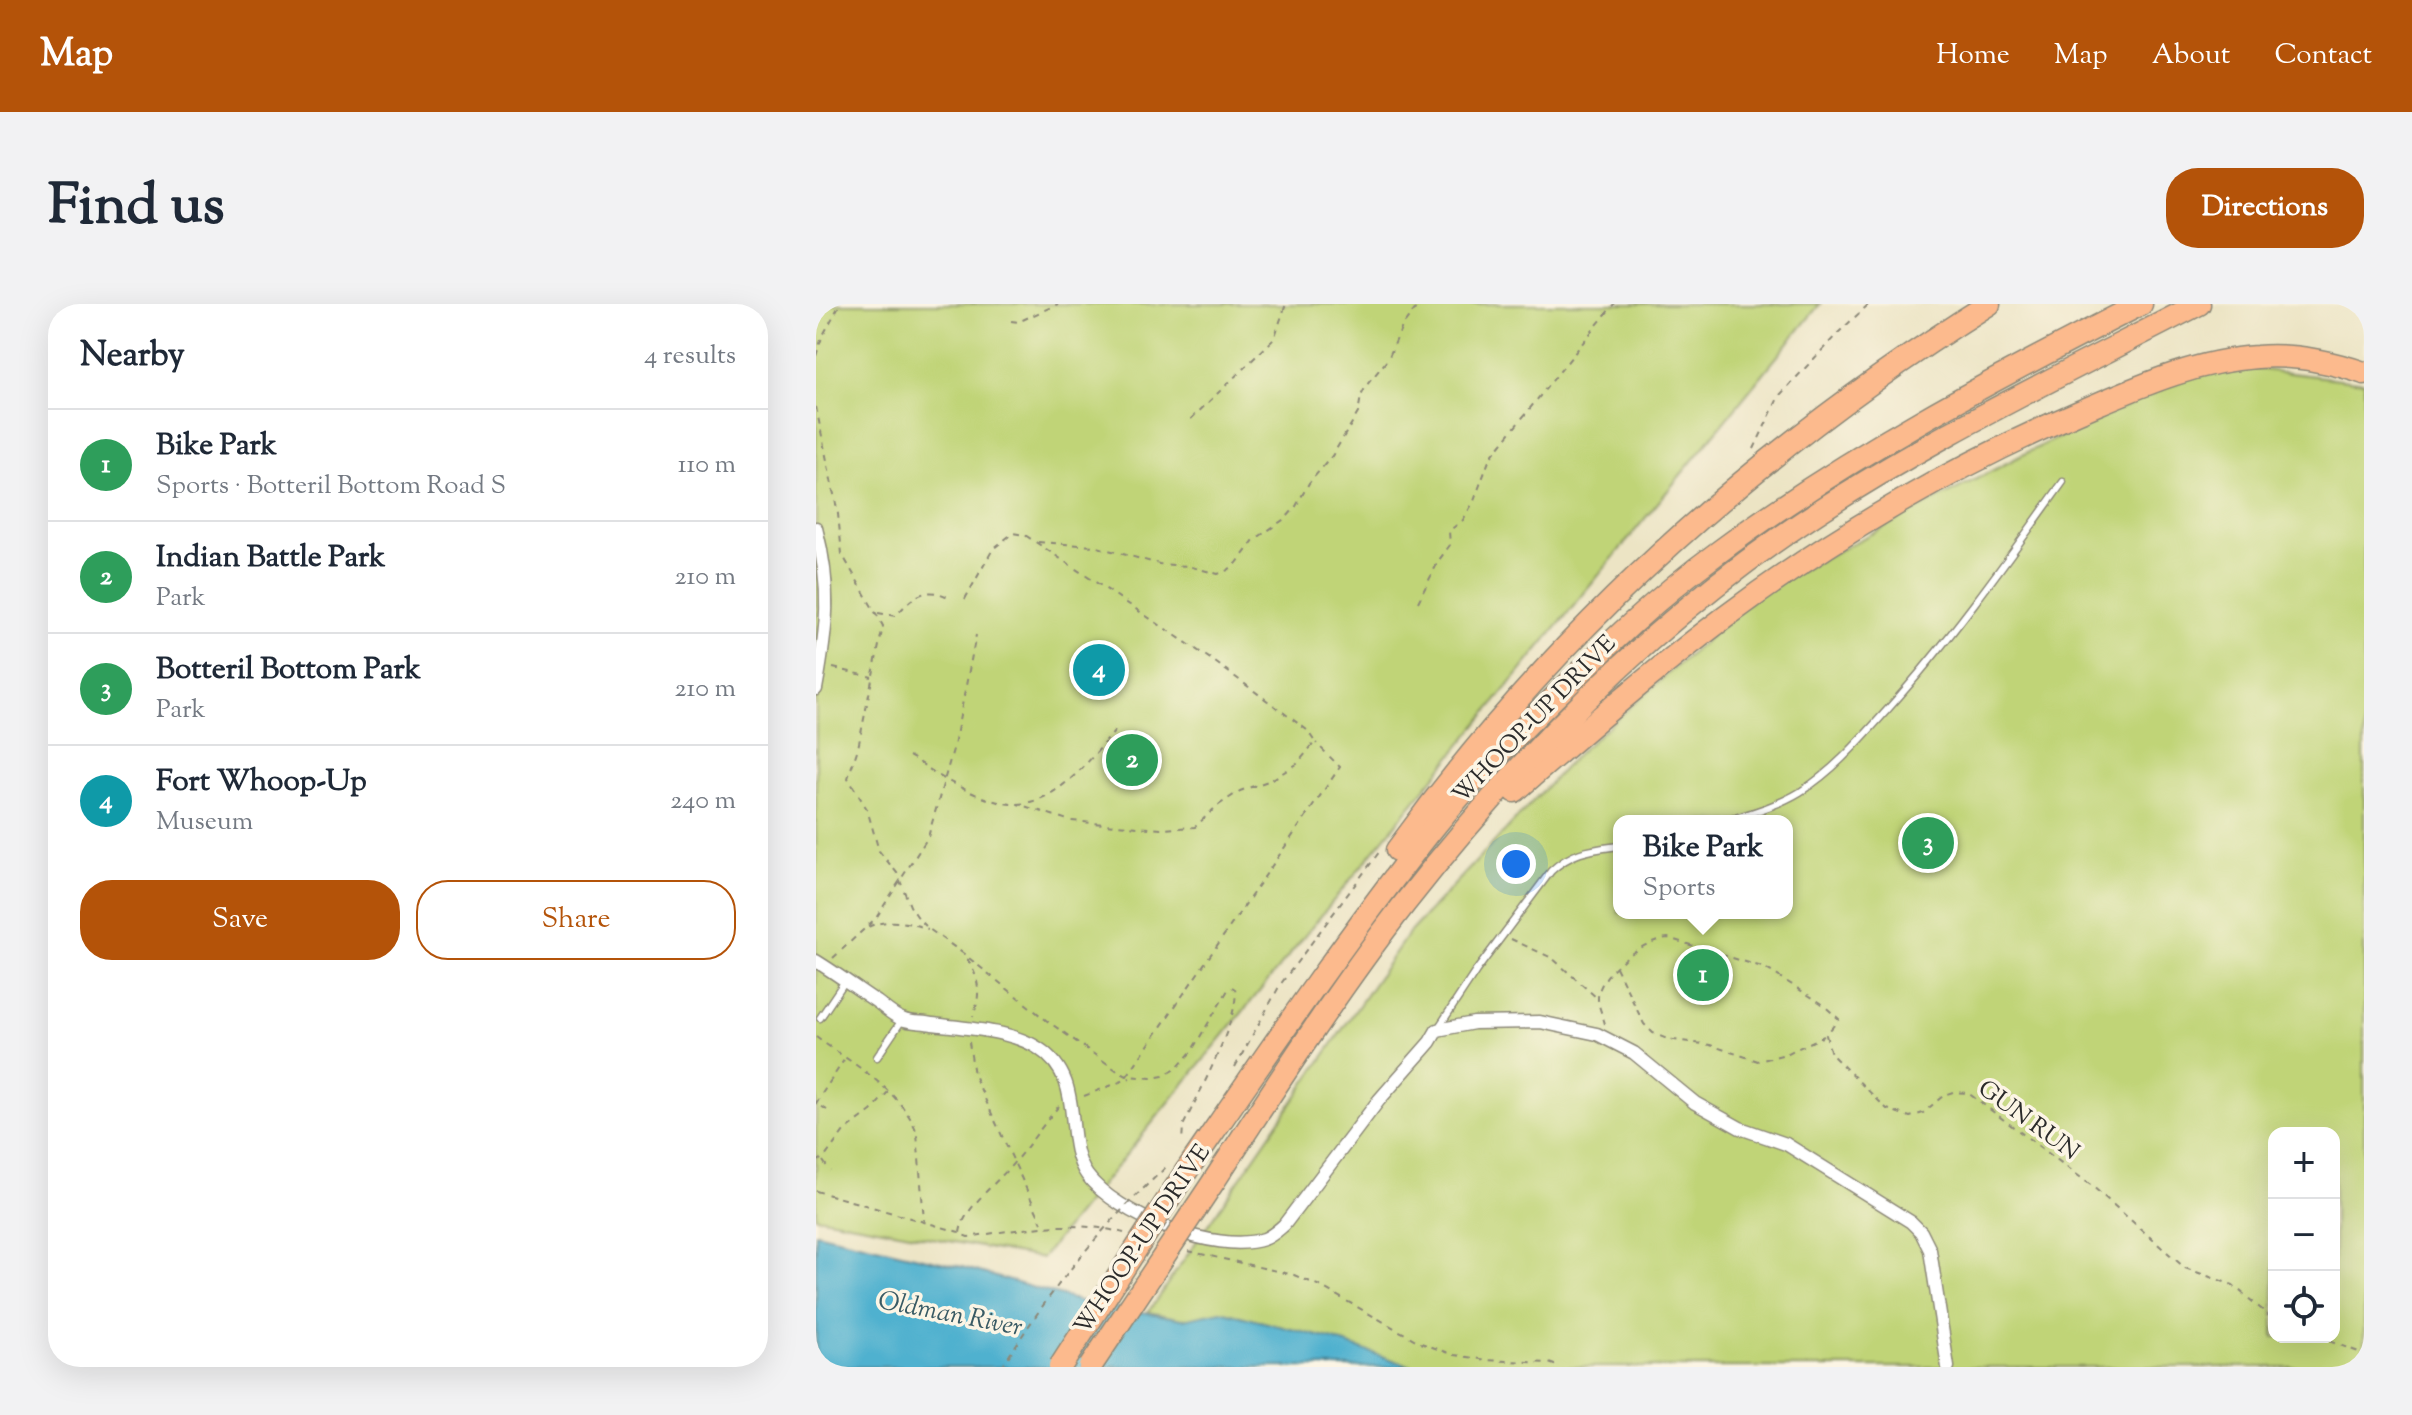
<!DOCTYPE html>
<meta charset="utf-8">
<style>
:root{--surface:#fff;--page:#f2f2f3;--text:#1f2937;--muted:#747a83;--line:#e0e1e3;--accent:#b45309}
body{margin:0;font-family:"Sorts Mill Goudy",serif;background:var(--page);color:var(--text)}
.controls{position:absolute;right:24px;bottom:24px;display:grid;overflow:hidden;border-radius:16px;box-shadow:0 8px 32px #0002}
.controls button{width:72px;height:72px;display:grid;place-items:center;padding:0;border:0;border-bottom:2px solid var(--line);background:var(--surface);color:var(--text);font:40px sans-serif}
.you{position:absolute;left:700px;top:560px;width:28px;height:28px;margin:-20px;border:6px solid #fff;border-radius:50%;background:#1a73e8;box-shadow:0 0 0 12px #1a73e833}
.badge{display:grid;place-items:center;width:52px;height:52px;border-radius:50%;background:var(--accent);color:#fff;font-size:26px;font-weight:700}
.pin{position:absolute;translate:-50% -50%;border:4px solid #fff;box-shadow:0 2px 8px #0006}
.popup{position:absolute;left:797px;top:511px;width:180px;height:104px;box-sizing:border-box;display:grid;place-content:center;border-radius:16px;background:var(--surface);filter:drop-shadow(0 2px 6px #0005);font-size:26px;white-space:nowrap;color:var(--muted)}
.popup b{font-size:30px;color:var(--text)}
.popup::after{content:'';position:absolute;left:50%;top:100%;margin-left:-16px;border:16px solid transparent;border-top-color:var(--surface)}
.list{margin:0;padding:0;list-style:none}
h2{display:flex;justify-content:space-between;align-items:center;height:104px;margin:0;padding:0 32px;font-size:34px}
h2 small{font-size:26px;font-weight:400;color:var(--muted)}
.list li{display:grid;grid-template-columns:52px 1fr auto;gap:24px;align-items:center;box-sizing:border-box;height:112px;padding:0 32px;border-top:2px solid var(--line)}
.list b{display:block;font-size:30px;white-space:nowrap}
.list p{margin:0;font-size:26px;white-space:nowrap;color:var(--muted)}
.list em{font-size:26px;font-style:normal;color:var(--muted)}
.actions{display:flex;gap:16px;padding:24px 32px}
.actions a{flex:1;padding:18px 0;border:2px solid var(--accent);border-radius:32px;text-align:center;font-size:28px;color:var(--accent)}
.actions .main{background:var(--accent);color:#fff}
.icon{flex:none;width:44px;height:44px;fill:none;stroke:currentColor;stroke-width:2;stroke-linecap:round;stroke-linejoin:round}
.map{position:relative;flex:none;width:1548px;height:1063px;overflow:hidden;border-radius:32px}
header{display:flex;align-items:center;gap:48px;box-sizing:border-box;height:112px;padding:0 40px;background:var(--accent);color:#fff}
header strong{font-size:38px}
nav{display:flex;gap:44px;margin-inline-start:auto;font-size:28px}
.intro{display:flex;align-items:center;justify-content:space-between;box-sizing:border-box;height:192px;padding:0 48px}
h1{margin:0;font-size:56px}
.button{padding:20px 36px;border-radius:32px;background:var(--accent);color:#fff;font-size:28px;font-weight:700}
main{display:flex;gap:48px;padding:0 48px}
aside{flex:1;background:var(--surface);border-radius:32px;box-shadow:0 8px 32px #0002}
.map>svg:first-child{display:block}
.green{fill:#c0d477;stroke:#768051;stroke-width:2;fill-rule:evenodd}
.water{fill:#50b1cf;stroke:#3e6e7d;stroke-width:2}
.lines{fill:none;stroke-linecap:round;stroke-linejoin:round}
.lane-casing{stroke:#8c8878;stroke-width:9}
.street-casing{stroke:#8c8878;stroke-width:15}
.highway-casing{stroke:#8c8878;stroke-width:25}
.path{stroke:#8c8878;stroke-width:2;stroke-dasharray:6 6;stroke-linecap:butt}
.lane{stroke:#fff;stroke-width:6}
.street{stroke:#fff;stroke-width:12}
.highway{stroke:#fcba8d;stroke-width:22}
.highway-bridge-casing{stroke:#8c8878;stroke-width:25;stroke-linecap:butt}
.path-bridge{stroke:#8c8878;stroke-width:2;stroke-dasharray:6 6;stroke-linecap:butt}
.highway-bridge{stroke:#fcba8d;stroke-width:22}
.labels{text-anchor:middle;dominant-baseline:central;stroke-width:7;stroke-linejoin:round;paint-order:stroke}
.street-label{font-size:24px;fill:#2b2b2b;stroke:#fcf5e5}
.water-label{font-size:26px;font-style:italic;fill:#385a64;stroke:#fcf5e5}
</style>
<header>
<strong>Map</strong>
<nav><a>Home</a><a>Map</a><a>About</a><a>Contact</a></nav>
</header>
<div class="intro"><h1>Find us</h1><a class="button">Directions</a></div>
<main>
<aside>
<h2>Nearby<small>4 results</small></h2>
<ul class="list">
<li><span class="badge" style="background:#2e9e5b">1</span><div><b>Bike Park</b><p>Sports · Botteril Bottom Road S</p></div><em>110 m</em></li>
<li><span class="badge" style="background:#2e9e5b">2</span><div><b>Indian Battle Park</b><p>Park</p></div><em>210 m</em></li>
<li><span class="badge" style="background:#2e9e5b">3</span><div><b>Botteril Bottom Park</b><p>Park</p></div><em>210 m</em></li>
<li><span class="badge" style="background:#0f9aa8">4</span><div><b>Fort Whoop-Up</b><p>Museum</p></div><em>240 m</em></li>
</ul>
<div class="actions"><a class="main">Save</a><a>Share</a></div>
</aside>
<div class="map">
<svg width="1548" height="1063" viewBox="0 0 1548 1063">
<rect width="100%" height="100%" fill="#fcf5e5"/>
<filter id="ink" filterUnits="userSpaceOnUse"><feTurbulence type="fractalNoise" baseFrequency=".0125" numOctaves="2"/><feDisplacementMap in="SourceGraphic" scale="16" xChannelSelector="R" yChannelSelector="G"/><feConvolveMatrix kernelMatrix="1 2 1 2 8 2 1 2 1" color-interpolation-filters="sRGB"/></filter>
<filter id="wash" filterUnits="userSpaceOnUse"><feTurbulence type="fractalNoise" baseFrequency=".006" numOctaves="4" result="noise"/><feDisplacementMap in="SourceGraphic" scale="32" xChannelSelector="R" yChannelSelector="G"/><feGaussianBlur stdDeviation="1.8" result="paint"/><feColorMatrix in="noise" values="0 0 0 0 0 0 0 0 0 0 0 0 0 0 0 0 0 1.4 0 .05"/><feComposite in="paint" operator="in"/></filter>
<g filter="url(#wash)">
<rect width="100%" height="100%" fill="#ece4c4"/>
<g class="green">
<polygon points="0,0 1004,0 226,954 0,913"/>
<path d="M1400,60l148,18v977l-13,8h-940l-263,-55 260,-378 170,-181 185,-163 265,-138zM803,517h168v92h-168zM1458,829h60v204h-60z"/>
</g>
<polygon class="water" points="0,929 146,963 263,997 367,1015 405,1007 518,1036 598,1063 0,1063"/>
</g>
<g filter="url(#ink)">
<g class="lines">
<defs>
<g id="lane">
<path d="M910,517c25,-8 51,-15 74,-29 35,-22 61,-53 88,-83 64,-71 119,-149 175,-227"/>
<polyline points="4,714 29,677"/>
<path d="M623,723l37,-56 75,-100c22,-20 39,-21 68,-25"/>
<polyline points="61,753 86,716"/>
</g>
<g id="street">
<path d="M0,224c16,61 11,100 0,161"/>
<path d="M0,657c21,13 40,27 61,41 7,5 16,14 25,17 8,4 21,3 30,5 32,4 78,6 106,24 50,32 23,90 49,127 29,40 129,80 177,64 8,-3 13,-8 20,-14l95,-125 51,-58 7,-12 37,-7 66,-1 57,12 37,19 61,50 45,25 46,16 125,78 10,10 9,18 18,117"/>
</g>
<g id="highway">
<path d="M699,487c68,-59 137,-119 209,-173 108,-81 232,-153 355,-206 57,-24 115,-51 178,-55 35,-3 74,5 107,16"/>
<path d="M581,546c160,-221 361,-401 592,-546"/>
<path d="M371,866c78,-113 156,-228 242,-337 38,-48 81,-92 125,-135 52,-51 103,-101 162,-144 132,-99 278,-175 425,-250"/>
<path d="M398,877c61,-94 122,-189 191,-278 108,-138 232,-266 376,-366 131,-91 277,-160 418,-233"/>
</g>
</defs>
<use href="#lane" class="lane-casing"/>
<use href="#street" class="street-casing"/>
<use href="#highway" class="highway-casing"/>
<g class="path">
<polyline points="195,17 202,18 242,0"/>
<polyline points="0,52 6,33 24,0"/>
<path d="M0,103l22,107 4,40 41,72 -25,122 -10,30 19,31 12,42 18,22 13,33 9,13 10,10 35,25 82,66 73,52 8,4 24,2 12,-2 15,-9 13,-15 37,-62 4,-3 3,2c6,27 -39,110 -52,137l-1,16"/>
<polyline points="375,115 458,35 470,0"/>
<polyline points="938,145 963,92 1023,28 1053,0"/>
<polyline points="222,238 278,242 343,260 372,262 402,270 412,266 421,259 438,236 470,214 479,204 493,179 516,152 542,109 545,92 550,82 572,55 586,23 603,0"/>
<polyline points="149,295 177,245 197,229 209,231 399,358 491,426 499,438 481,460 455,476 424,487 401,502 379,523 345,525 255,517 202,500"/>
<polyline points="602,298 623,256 634,241 633,227 647,216 658,197 674,154 798,0"/>
<path d="M62,309l18,3c14,-17 28,-31 52,-19"/>
<polyline points="17,364 56,373"/>
<path d="M93,452c13,7 24,17 37,24 20,10 47,25 71,24 42,-2 73,-45 98,-73"/>
<path d="M52,623c19,-9 41,-5 60,2"/>
<polyline points="695,635 736,654 781,694"/>
<polyline points="17,654 60,614 112,533 138,442 160,331"/>
<path d="M151,655c13,20 14,35 6,58"/>
<polyline points="800,663 828,720 837,729 851,735 894,741 942,757 970,750 1008,732"/>
<path d="M789,720c-2,-8 -7,-18 -7,-25 -1,-26 47,-60 70,-61l97,30 56,35 18,16 -13,16 5,19 56,55 23,8 13,-4 21,-18 9,-3 15,1 124,93 93,82 48,17 41,35"/>
<path d="M0,733c35,26 86,53 101,96l7,88"/>
<polyline points="153,738 158,771 226,919"/>
<polyline points="419,763 464,681 564,547"/>
<polyline points="311,772 524,463 500,439"/>
<polyline points="268,792 314,774"/>
<path d="M243,802c-15,17 -28,37 -43,54 -15,20 -55,49 -56,74l8,3c53,-8 104,-18 156,-4"/>
<polyline points="11,806 0,799 28,756"/>
<polyline points="7,857 14,867"/>
<polyline points="0,858 9,853 28,827 55,807 72,788"/>
<polyline points="345,868 352,861"/>
<polyline points="0,887 143,928"/>
<polyline points="372,947 478,971 504,982 605,1039 639,1051 671,1056 733,1059 744,1063"/>
<polyline points="1502,1033 1548,1050"/>
</g>
<use href="#lane" class="lane"/>
<use href="#street" class="street"/>
<use href="#highway" class="highway"/>
<defs>
<g id="highway-bridge">
<polyline points="244,1063 371,866"/>
<polyline points="274,1063 398,877"/>
</g>
</defs>
<use href="#highway-bridge" class="highway-bridge-casing"/>
<path class="path-bridge" d="M186,1063c44,-71 97,-139 159,-195"/>
<use href="#highway-bridge" class="highway-bridge"/>
</g>
</g>
<g class="labels">
<g class="street-label">
<text transform="translate(719 416) rotate(-46)">WHOOP-UP DRIVE</text>
<text transform="translate(1212 817) rotate(36)">GUN RUN</text>
<text transform="translate(327 936) rotate(-56)">WHOOP-UP DRIVE</text>
</g>
<g class="water-label">
<text transform="translate(134 1011) rotate(11)">Oldman River</text>
</g>
</g>
</svg>
<div class="controls">
<button>+</button>
<button>−</button>
<button><svg class="icon" aria-label="locate" viewBox="0 0 24 24"><circle cx="12" cy="12" r="6"/><path d="M12 2v4M12 18v4M2 12h4M18 12h4"/></svg></button>
</div>
<div class="you"></div>
<div class="pin badge" style="left:887px;top:671px;background:#2e9e5b">1</div>
<div class="popup"><b>Bike Park</b>Sports</div>
<div class="pin badge" style="left:316px;top:456px;background:#2e9e5b">2</div>
<div class="pin badge" style="left:1112px;top:539px;background:#2e9e5b">3</div>
<div class="pin badge" style="left:283px;top:366px;background:#0f9aa8">4</div>
</div>
</main>
